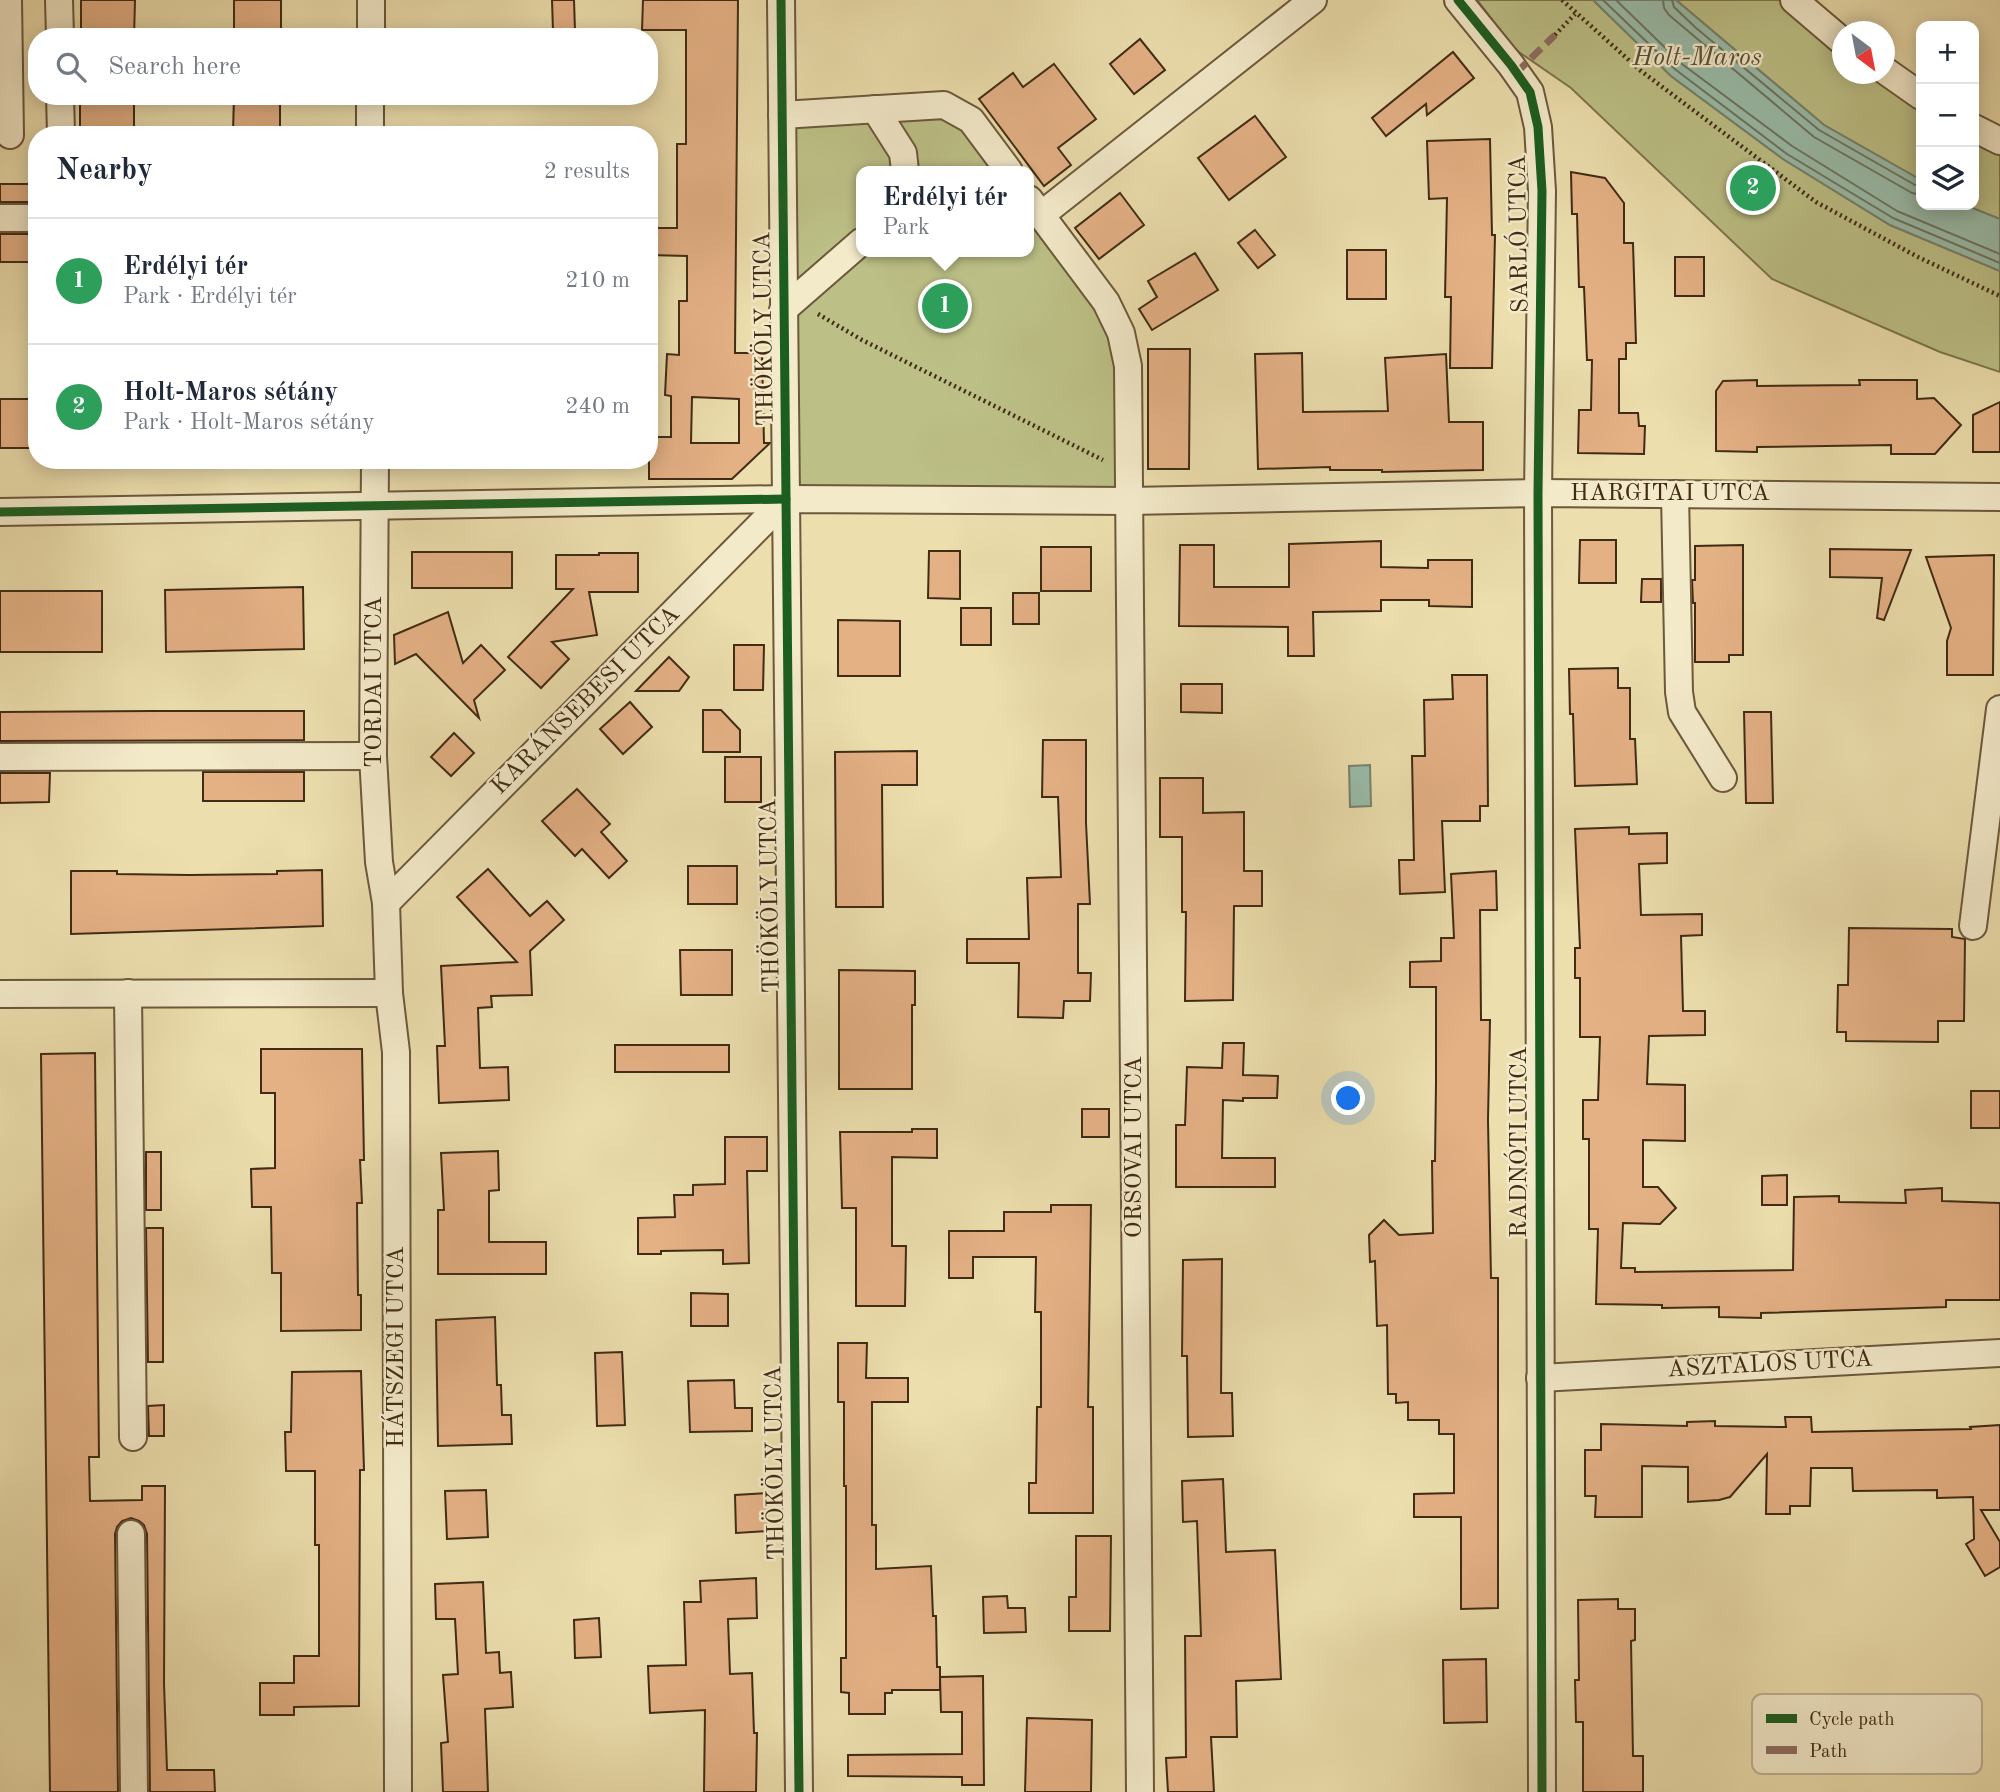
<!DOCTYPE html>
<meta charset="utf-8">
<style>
:root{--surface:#fff;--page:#f2f2f3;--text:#1f2937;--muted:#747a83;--line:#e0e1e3;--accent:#1a73e8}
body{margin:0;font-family:"Old Standard TT",serif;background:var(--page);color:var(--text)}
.controls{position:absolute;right:21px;top:21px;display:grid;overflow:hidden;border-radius:14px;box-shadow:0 4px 18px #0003}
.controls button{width:63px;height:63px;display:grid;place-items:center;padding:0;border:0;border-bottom:2px solid var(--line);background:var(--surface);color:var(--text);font:35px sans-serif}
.compass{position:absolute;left:1832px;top:21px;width:63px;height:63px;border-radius:50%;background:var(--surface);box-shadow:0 4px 18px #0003;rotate:148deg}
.you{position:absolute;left:1349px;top:1099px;width:24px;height:24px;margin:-18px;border:5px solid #fff;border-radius:50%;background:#1a73e8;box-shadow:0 0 0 10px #1a73e833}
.badge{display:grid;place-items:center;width:46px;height:46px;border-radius:50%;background:var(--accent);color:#fff;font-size:23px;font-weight:700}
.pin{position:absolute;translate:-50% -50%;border:4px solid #fff;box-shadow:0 2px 7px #0006}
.popup{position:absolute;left:856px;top:166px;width:178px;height:91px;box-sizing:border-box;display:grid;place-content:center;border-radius:14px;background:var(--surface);filter:drop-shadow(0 2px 5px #0005);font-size:23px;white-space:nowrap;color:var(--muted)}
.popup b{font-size:26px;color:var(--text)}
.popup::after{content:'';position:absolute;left:50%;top:100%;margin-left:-14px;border:14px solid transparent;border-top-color:var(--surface)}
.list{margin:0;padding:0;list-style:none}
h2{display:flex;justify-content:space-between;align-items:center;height:91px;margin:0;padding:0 28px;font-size:30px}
h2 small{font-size:23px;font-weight:400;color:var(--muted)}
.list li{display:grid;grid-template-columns:46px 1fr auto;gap:21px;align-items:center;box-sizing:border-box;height:126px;padding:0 28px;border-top:2px solid var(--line)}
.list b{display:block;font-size:26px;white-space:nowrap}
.list p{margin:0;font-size:23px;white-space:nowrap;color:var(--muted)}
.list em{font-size:23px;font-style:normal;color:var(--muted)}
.icon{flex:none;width:38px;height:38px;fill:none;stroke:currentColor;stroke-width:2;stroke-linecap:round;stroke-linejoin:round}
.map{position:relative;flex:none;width:2000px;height:1792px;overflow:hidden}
.search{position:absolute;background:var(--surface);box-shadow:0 4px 18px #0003;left:28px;top:28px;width:630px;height:77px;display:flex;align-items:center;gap:18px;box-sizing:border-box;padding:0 24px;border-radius:28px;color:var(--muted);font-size:26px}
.panel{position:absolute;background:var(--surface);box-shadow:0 4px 18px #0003;left:28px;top:126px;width:630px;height:343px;border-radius:28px}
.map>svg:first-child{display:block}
.green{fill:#bcc086;stroke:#7e764e;stroke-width:2}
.water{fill:#99bcaa;stroke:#76826e;stroke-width:2}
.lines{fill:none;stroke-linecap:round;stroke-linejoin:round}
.shore{stroke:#6d7460;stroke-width:2}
.building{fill:#e4b185;stroke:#412b15;stroke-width:2;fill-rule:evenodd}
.minor-casing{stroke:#6c583b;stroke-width:30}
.path{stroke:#412b15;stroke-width:4.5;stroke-dasharray:2 3.5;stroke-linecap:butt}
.minor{stroke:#f3eaca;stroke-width:26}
.quiet{stroke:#8d6e63;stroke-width:7;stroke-dasharray:14 7;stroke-linecap:butt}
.cycleway-casing{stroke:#f3eaca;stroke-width:13}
.cycleway{stroke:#1b5e20;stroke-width:9}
.labels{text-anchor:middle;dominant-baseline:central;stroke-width:5;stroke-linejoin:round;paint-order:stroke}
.street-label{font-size:24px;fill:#412b15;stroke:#f3eaca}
.water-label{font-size:26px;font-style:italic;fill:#574f3a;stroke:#f3eaca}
.key{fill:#f3eaca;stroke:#beb194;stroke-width:2}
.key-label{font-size:19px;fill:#412b15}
</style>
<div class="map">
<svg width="2000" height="1792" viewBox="0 0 2000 1792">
<rect width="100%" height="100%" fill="#ecdead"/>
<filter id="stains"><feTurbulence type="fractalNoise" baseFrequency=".00286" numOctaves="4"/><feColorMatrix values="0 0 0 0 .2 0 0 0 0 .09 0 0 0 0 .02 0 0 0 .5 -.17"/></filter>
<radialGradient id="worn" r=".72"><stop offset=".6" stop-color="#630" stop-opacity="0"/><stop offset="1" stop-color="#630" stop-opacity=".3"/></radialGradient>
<g class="green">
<polygon points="1477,0 1593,0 1671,76 1783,159 1890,225 2000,271 2000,372 1940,352 1772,279 1571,88 1516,50"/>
<polygon points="1676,0 1794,0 1842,41 1842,74 1884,74 1921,96 1921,180 1824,125"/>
<polygon points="944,105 1009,171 861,171 861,252 1029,252 1029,199 1121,333 1129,501 786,499 782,115"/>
<polygon points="1974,128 2000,141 2000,219 1965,205 1974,205"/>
</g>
<g class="water">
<polygon points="1593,0 1676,0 1824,125 1921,180 1921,205 1965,205 2000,219 2000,271 1890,225 1783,159 1671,76"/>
<polygon points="1370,765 1371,806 1350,807 1349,766"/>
</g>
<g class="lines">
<g class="shore">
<polyline points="1603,0 1676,70 1787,154 1893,218 2000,263"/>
<polyline points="1616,0 1682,64 1792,146 1897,211 2000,254"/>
<polyline points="1663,0 1664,8 1669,15 1814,137 1912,193 1921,195"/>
<polyline points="1672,0 1674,7 1696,28 1819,130 1915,185 1921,186"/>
</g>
</g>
<g class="building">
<polygon points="81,0 135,0 134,37 81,37"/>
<rect x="234" y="0" width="47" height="37"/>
<polygon points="552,0 574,0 575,31 553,31"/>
<path d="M643,0h95l-3,353h27l2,90h6l-38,36h-83v-42h22v-41l-6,-1 2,-41 12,1v-54h8v-45l-38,-1v-27h28v-84h9v-114h-44zM692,397l47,2v44h-48z"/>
<polygon points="1140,39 1165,70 1134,94 1110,64"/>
<polygon points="1453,52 1474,78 1427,115 1426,104 1386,136 1372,118"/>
<polygon points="1054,64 1096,119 1058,148 1071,165 1044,186 979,99 1013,73 1023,87"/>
<rect x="80" y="96" width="54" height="34"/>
<polygon points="234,96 280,96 280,133 233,133"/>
<polygon points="1255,116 1286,157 1229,200 1198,158"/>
<polygon points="1490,139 1492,235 1495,235 1492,368 1450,368 1451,297 1445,297 1447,198 1429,199 1427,141"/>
<polygon points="1571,172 1605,178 1624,203 1624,243 1633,243 1636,343 1626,343 1626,359 1619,359 1619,413 1638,413 1639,426 1645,426 1644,454 1578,453 1579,410 1591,410 1592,360 1587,360 1584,287 1579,287 1577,214 1572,214"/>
<rect x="0" y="184" width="37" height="18"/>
<polygon points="1120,193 1144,225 1099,259 1075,228"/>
<polygon points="1255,230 1275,255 1258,268 1238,243"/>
<rect x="0" y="234" width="37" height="28"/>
<rect x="1347" y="250" width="39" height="49"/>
<polygon points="1195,253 1218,290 1152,330 1139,309 1157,297 1148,281"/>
<rect x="1675" y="257" width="29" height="39"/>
<polygon points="1148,349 1190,349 1189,469 1148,469"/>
<polygon points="1302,353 1303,412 1388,411 1385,358 1446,354 1449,422 1483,422 1483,470 1382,472 1382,470 1330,470 1330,467 1258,469 1255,354"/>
<polygon points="1757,380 1757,386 1860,385 1859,380 1917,380 1917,399 1934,398 1961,425 1935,454 1891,454 1891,445 1757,447 1757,452 1716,451 1716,391 1723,381"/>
<rect x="0" y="399" width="37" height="49"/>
<polygon points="2000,402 2000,452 1973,452 1973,415"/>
<polygon points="1580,540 1616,540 1616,583 1579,583"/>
<polygon points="1381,541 1381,567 1428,568 1428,560 1472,560 1472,607 1429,606 1429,600 1381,600 1381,611 1313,612 1314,656 1288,656 1288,627 1179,626 1180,545 1214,545 1214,587 1289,587 1289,544"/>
<polygon points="1743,545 1743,655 1729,655 1729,662 1695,662 1695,603 1693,603 1692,580 1695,580 1695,546"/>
<rect x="1041" y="547" width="50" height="44"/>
<polygon points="1830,549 1911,550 1884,620 1877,618 1882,578 1830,577"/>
<polygon points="929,551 960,551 960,599 928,598"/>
<rect x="412" y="552" width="100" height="36"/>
<polygon points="599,553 638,553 638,592 589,592 597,635 552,642 569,659 541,688 508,657 573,589 556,589 556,555 599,555"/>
<polygon points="1994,555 1993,675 1947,675 1947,641 1951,628 1926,557"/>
<polygon points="1642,579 1661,579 1661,602 1641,602"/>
<polygon points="303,587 304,649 166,652 165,590"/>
<rect x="0" y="591" width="102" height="61"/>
<rect x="1013" y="593" width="26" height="31"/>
<rect x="961" y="608" width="30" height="37"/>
<polygon points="448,612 463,663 481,645 505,670 474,700 479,718 416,654 395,664 394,635"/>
<polygon points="838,620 900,621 900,676 838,676"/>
<polygon points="734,645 764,645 763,690 734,690"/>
<polygon points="669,657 689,677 679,691 636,691"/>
<polygon points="1618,668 1618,688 1630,688 1630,739 1635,739 1637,784 1575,786 1573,714 1570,714 1569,669"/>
<polygon points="1452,675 1487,675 1488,806 1480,806 1480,821 1442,821 1445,892 1400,894 1399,860 1414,860 1412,756 1425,756 1424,700 1453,699"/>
<polygon points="1181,684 1222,684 1222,713 1181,712"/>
<polygon points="630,702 652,727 623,754 600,729"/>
<polygon points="703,710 721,710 740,730 740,752 703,752"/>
<polygon points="152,711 304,711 304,740 0,741 0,712"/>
<polygon points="1744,712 1771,712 1773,803 1746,803"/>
<polygon points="454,733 474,753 451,776 431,757"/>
<polygon points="1043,740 1086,740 1086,823 1090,904 1078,904 1078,973 1091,973 1090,1001 1064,1001 1063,1018 1018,1017 1019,963 967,963 967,939 1029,939 1027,878 1061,877 1058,797 1042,797"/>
<polygon points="917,751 917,785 882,785 883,907 836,907 835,752"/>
<rect x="725" y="757" width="36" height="45"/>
<rect x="203" y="772" width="101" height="29"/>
<polygon points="0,773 50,773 49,802 0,803"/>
<polygon points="1160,778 1203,778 1203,813 1244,812 1244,871 1262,871 1262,906 1234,906 1233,1000 1185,1001 1186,912 1182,912 1182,837 1160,837"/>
<polygon points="577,789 610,824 601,832 627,861 609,878 582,849 575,856 542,821"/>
<polygon points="1629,827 1629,834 1667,833 1667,863 1639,864 1641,915 1702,914 1702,935 1681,936 1683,1011 1705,1011 1705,1035 1649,1036 1647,1084 1685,1085 1685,1141 1643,1140 1643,1187 1658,1187 1676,1208 1660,1224 1623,1223 1621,1268 1635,1268 1635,1272 1793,1270 1794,1197 1839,1196 1839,1202 1906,1203 1905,1190 1942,1188 1942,1201 2000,1203 2000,1300 1946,1300 1946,1307 1761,1313 1761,1318 1719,1317 1719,1307 1662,1308 1662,1305 1596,1304 1598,1229 1589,1229 1589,1139 1583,1139 1583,1100 1598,1100 1600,1037 1580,1037 1580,978 1575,978 1575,948 1580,948 1575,829"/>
<rect x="688" y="866" width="49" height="38"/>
<polygon points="488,869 530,916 547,901 564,920 530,951 532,995 491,996 492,1007 478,1008 480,1068 508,1067 509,1100 439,1103 437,1046 445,1046 441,966 517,962 457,897"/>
<polygon points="322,870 323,926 71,934 71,871 117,871 117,874 189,875 277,874 277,871"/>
<polygon points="1496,871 1497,910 1480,910 1481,1020 1490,1020 1488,1120 1491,1278 1498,1278 1498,1608 1461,1609 1461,1517 1414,1517 1414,1494 1454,1493 1454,1434 1439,1434 1439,1420 1408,1420 1408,1402 1396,1403 1396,1394 1388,1394 1387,1325 1377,1326 1375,1261 1370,1262 1369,1235 1384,1220 1399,1235 1433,1233 1432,1161 1435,1161 1436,1083 1436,987 1410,987 1410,962 1441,961 1441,938 1454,938 1451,874"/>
<polygon points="1849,928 1952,929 1952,937 1965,939 1964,1021 1938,1021 1938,1042 1846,1041 1846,1032 1837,1032 1838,985 1848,985"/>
<polygon points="680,950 732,950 732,995 681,995"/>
<polygon points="839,970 915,971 915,1005 912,1005 912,1089 839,1089"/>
<polygon points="1223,1043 1244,1043 1243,1075 1278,1076 1277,1098 1243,1098 1243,1101 1223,1100 1222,1158 1275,1158 1275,1187 1176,1187 1176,1125 1185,1125 1187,1067 1222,1068"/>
<rect x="615" y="1045" width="114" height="27"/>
<polygon points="261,1049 362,1049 364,1160 360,1160 362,1203 357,1203 358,1295 361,1295 361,1330 281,1331 281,1273 272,1273 271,1207 252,1207 251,1169 275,1168 275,1093 261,1093"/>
<polygon points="95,1053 99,1457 89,1457 90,1501 142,1500 142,1486 165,1486 164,1683 167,1770 214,1770 215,1792 150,1792 147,1534 144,1525 139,1521 131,1518 122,1521 117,1527 115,1534 118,1792 50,1792 41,1054"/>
<rect x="1971" y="1091" width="29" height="37"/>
<rect x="1082" y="1109" width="27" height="28"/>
<polygon points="912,1129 937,1129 937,1158 892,1157 892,1246 906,1246 905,1306 856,1306 856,1208 842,1208 840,1132 912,1132"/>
<polygon points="725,1137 767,1137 767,1171 747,1171 749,1263 723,1264 723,1250 661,1251 661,1254 638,1254 638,1218 675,1217 674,1195 693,1195 693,1185 725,1184"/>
<polygon points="498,1151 499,1190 489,1191 489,1242 546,1242 546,1274 438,1274 438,1210 444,1210 441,1153"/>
<rect x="146" y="1152" width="15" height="58"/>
<polygon points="1787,1175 1787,1205 1762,1205 1762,1176"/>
<polygon points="1051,1205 1091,1205 1088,1407 1093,1407 1093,1513 1029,1513 1029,1483 1036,1483 1037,1407 1041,1407 1041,1312 1035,1312 1036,1257 973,1257 973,1278 949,1278 949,1231 1004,1231 1004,1212 1051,1212"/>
<polygon points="146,1228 163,1228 163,1362 148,1362"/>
<polygon points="1222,1259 1221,1393 1232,1393 1233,1436 1188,1437 1187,1356 1182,1356 1183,1260"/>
<polygon points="691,1293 728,1294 728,1326 691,1326"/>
<polygon points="495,1317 497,1385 501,1385 502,1415 511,1415 512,1444 438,1446 436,1320"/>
<polygon points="838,1343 867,1343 866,1378 908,1378 908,1402 872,1402 872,1525 876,1525 876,1569 931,1566 933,1616 936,1616 937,1667 940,1667 940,1690 892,1690 892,1693 885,1693 885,1714 849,1714 849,1693 841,1692 841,1658 846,1658 846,1486 844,1486 844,1402 838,1402"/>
<polygon points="622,1352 625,1425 597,1426 595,1353"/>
<polygon points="361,1371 364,1470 360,1470 359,1706 294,1707 294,1715 260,1715 260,1683 294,1683 294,1656 319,1656 319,1545 315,1545 315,1471 286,1471 285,1432 291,1432 292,1372"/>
<polygon points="734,1380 735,1408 752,1408 752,1431 690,1432 688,1381"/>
<polygon points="164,1405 164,1436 149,1436 148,1406"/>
<polygon points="1785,1417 1811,1417 1812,1432 1971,1429 1970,1427 2000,1425 2000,1510 1981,1510 2000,1542 2000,1567 1985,1576 1966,1544 1974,1539 1973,1497 1937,1498 1937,1490 1853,1491 1852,1468 1811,1468 1810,1506 1790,1506 1790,1514 1766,1514 1767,1454 1730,1497 1719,1500 1688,1502 1688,1467 1642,1466 1642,1517 1595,1517 1596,1496 1585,1496 1585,1450 1601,1450 1601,1424 1687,1426 1687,1422 1715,1421 1715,1426 1786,1427"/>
<polygon points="1223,1479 1226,1552 1275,1550 1281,1679 1236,1681 1237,1737 1211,1737 1214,1792 1168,1792 1166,1758 1186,1757 1185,1636 1201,1636 1197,1521 1183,1522 1182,1481"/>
<polygon points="486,1490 488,1537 447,1539 445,1491"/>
<polygon points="767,1493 768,1531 736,1533 735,1495"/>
<polygon points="1076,1536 1111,1536 1110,1631 1069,1631 1069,1597 1076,1597"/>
<polygon points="756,1578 757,1618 728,1619 730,1674 752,1673 754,1733 757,1733 756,1792 704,1792 705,1710 650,1713 648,1666 686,1665 684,1602 701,1602 700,1581"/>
<polygon points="483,1582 486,1653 499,1652 500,1673 511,1672 513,1707 485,1709 488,1792 443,1792 441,1743 448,1742 443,1675 458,1674 455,1619 436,1619 435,1584"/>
<polygon points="1007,1596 1008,1608 1025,1608 1026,1632 984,1633 983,1597"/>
<polygon points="1618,1599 1618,1609 1635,1609 1635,1640 1631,1641 1633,1756 1643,1756 1643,1792 1583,1792 1583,1722 1576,1722 1575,1680 1579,1680 1578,1600"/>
<polygon points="599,1618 601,1657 575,1658 574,1620"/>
<polygon points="1486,1659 1487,1722 1444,1723 1443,1660"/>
<polygon points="983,1676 984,1785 962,1785 962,1777 848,1776 848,1755 962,1754 962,1712 941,1712 940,1677"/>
<polygon points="1027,1718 1092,1720 1091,1792 1025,1792"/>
</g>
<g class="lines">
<defs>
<g id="minor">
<polyline points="8,0 10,135"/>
<polyline points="59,0 60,37"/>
<polyline points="781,0 799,1792"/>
<polyline points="1458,0 1511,65 1530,92 1538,127 1542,191 1538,493 1542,1792"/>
<polyline points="1794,0 1842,41"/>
<polyline points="371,37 371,0"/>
<polyline points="1884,70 1921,96"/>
<polyline points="60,96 61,133"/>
<polyline points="875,109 903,153 905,171"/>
<polyline points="782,115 944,105 971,120 1009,171"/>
<polyline points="1974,128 2000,141"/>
<polyline points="370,135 370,96"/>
<polyline points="1029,199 1106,302 1121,333 1128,366 1140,1792"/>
<polyline points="1041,215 1313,0"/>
<polyline points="0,218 37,218"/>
<polyline points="783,310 861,242"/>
<polyline points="375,460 373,756 379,862 386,903 389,993 396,1052 398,1792"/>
<polyline points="1675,494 1679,692 1682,712 1723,778"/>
<polyline points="0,512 786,499 1129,501 1538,493 2000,497"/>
<polyline points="0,757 373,756"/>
<polyline points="386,903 786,499"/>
<polyline points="1973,926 2000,709"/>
<polyline points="128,993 133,1437"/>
<polyline points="0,994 389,993"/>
<polyline points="1540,1378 2000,1353"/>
<polyline points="131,1534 134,1792"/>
</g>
</defs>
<use href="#minor" class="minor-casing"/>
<g class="path">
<polyline points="1562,0 1641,71 1816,202 1918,257 2000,296"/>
<polyline points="1555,35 1575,14"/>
<polyline points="818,314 862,340 1103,460"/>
</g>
<use href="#minor" class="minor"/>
<polyline class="quiet" points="1516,73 1555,35"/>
<defs>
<g id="cycleway">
<polyline points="781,0 799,1792"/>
<polyline points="1458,0 1511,65 1530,92 1538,127 1542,191 1538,493 1542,1792"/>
<polyline points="0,512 786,499"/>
</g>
</defs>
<use href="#cycleway" class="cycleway-casing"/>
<use href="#cycleway" class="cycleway"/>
</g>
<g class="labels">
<g class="street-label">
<text transform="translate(1520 234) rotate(-91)">SARLÓ UTCA</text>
<text transform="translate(765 329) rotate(-91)">THÖKÖLY UTCA</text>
<text x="1670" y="494">HARGITAI UTCA</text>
<text transform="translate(375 682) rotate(-90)">TORDAI UTCA</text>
<text transform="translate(586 701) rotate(-45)">KARÁNSEBESI UTCA</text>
<text transform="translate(771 896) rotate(-91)">THÖKÖLY UTCA</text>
<text transform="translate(1520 1142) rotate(-90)">RADNÓTI UTCA</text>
<text transform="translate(1135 1147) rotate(-90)">ORSOVAI UTCA</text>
<text transform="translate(397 1347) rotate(-90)">HÁTSZEGI UTCA</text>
<text transform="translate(1770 1365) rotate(-3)">ASZTALOS UTCA</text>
<text transform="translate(776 1463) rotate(-91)">THÖKÖLY UTCA</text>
</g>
<g class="water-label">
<text x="1697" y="58">Holt-Maros</text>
</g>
</g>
<rect x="1752" y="1694" width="230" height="80" rx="10" class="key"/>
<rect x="1766" y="1714" width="31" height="9" fill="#1b5e20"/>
<rect x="1766" y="1746" width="31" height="8" fill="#8d6e63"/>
<g class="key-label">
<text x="1809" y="1725">Cycle path</text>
<text x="1809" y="1757">Path</text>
</g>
<rect width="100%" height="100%" filter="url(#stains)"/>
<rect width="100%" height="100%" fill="url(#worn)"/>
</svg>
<div class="controls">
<button>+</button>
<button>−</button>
<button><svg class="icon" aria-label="layers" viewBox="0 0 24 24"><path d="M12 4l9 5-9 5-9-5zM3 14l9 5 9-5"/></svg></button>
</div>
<svg class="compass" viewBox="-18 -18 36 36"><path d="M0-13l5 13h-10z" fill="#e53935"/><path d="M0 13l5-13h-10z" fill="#747a83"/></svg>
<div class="you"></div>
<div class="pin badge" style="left:945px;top:306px;background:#2e9e5b">1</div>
<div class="popup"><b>Erdélyi tér</b>Park</div>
<div class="pin badge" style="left:1753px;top:188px;background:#2e9e5b">2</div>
<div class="search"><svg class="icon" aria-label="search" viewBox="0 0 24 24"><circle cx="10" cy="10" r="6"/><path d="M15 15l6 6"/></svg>Search here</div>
<section class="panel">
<h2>Nearby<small>2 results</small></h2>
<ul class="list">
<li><span class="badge" style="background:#2e9e5b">1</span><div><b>Erdélyi tér</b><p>Park · Erdélyi tér</p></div><em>210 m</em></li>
<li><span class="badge" style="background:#2e9e5b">2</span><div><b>Holt-Maros sétány</b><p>Park · Holt-Maros sétány</p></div><em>240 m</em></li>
</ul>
</section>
</div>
